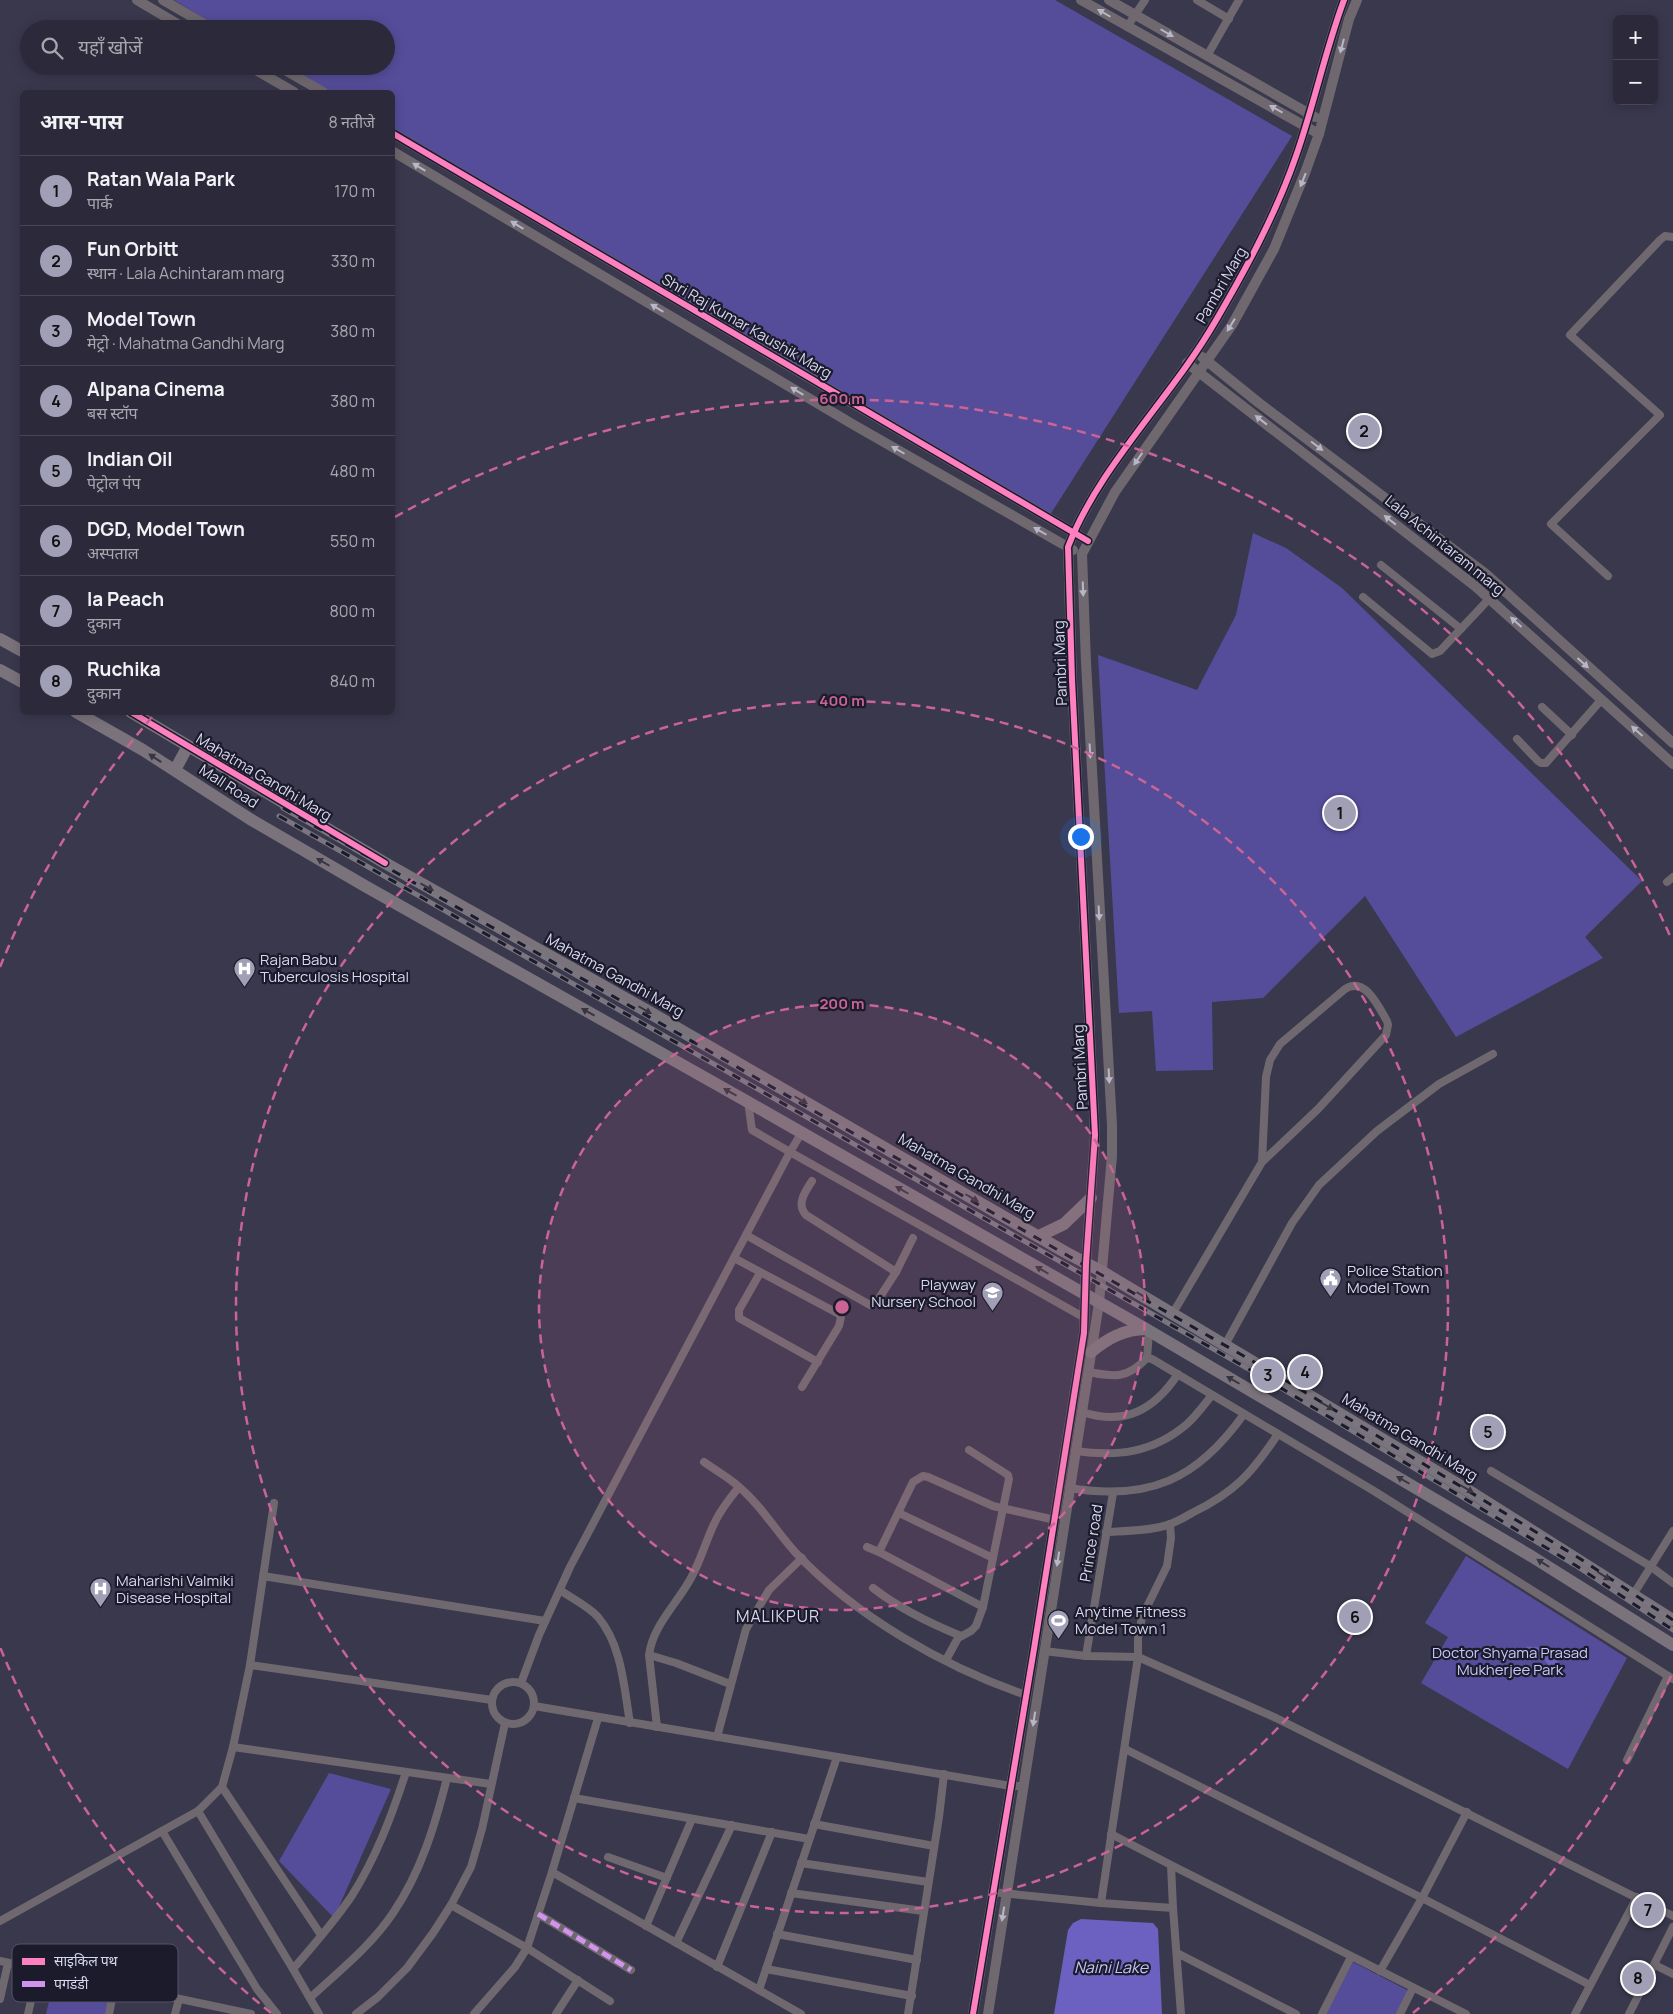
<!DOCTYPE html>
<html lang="hi">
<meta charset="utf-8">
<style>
:root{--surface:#2c2a3a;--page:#343242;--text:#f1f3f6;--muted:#a6a7af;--line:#484654;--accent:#a09fb6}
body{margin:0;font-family:Manrope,"Noto Sans Devanagari",sans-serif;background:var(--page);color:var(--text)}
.controls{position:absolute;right:15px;top:15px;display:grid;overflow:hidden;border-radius:8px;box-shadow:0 2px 12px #0003}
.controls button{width:45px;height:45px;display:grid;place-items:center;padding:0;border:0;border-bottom:1px solid var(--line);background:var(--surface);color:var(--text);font:25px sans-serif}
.you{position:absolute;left:1080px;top:836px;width:18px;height:18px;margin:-12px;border:4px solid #fff;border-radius:50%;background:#1a73e8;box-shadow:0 0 0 8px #1a73e833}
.badge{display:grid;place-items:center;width:32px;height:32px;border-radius:50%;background:var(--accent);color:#111;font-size:16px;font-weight:700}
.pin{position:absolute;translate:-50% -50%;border:2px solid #fff;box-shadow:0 1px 5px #0006}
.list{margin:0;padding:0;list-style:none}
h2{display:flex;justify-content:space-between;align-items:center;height:65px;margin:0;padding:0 20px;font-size:21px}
h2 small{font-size:16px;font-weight:400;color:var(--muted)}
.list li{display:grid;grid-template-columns:32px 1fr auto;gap:15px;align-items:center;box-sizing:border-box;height:70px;padding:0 20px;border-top:1px solid var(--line)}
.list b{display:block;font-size:19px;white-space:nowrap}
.list p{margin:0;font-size:16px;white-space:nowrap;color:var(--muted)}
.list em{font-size:16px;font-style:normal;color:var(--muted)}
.icon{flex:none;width:28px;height:28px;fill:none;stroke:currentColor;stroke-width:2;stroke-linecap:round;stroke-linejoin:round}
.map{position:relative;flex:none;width:1673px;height:2014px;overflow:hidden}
.search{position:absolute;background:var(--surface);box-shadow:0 2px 12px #0003;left:20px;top:20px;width:375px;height:55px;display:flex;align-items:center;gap:12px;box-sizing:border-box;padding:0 18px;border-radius:28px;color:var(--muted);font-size:19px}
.panel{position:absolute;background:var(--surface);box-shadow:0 2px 12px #0003;left:20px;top:90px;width:375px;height:625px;border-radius:8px}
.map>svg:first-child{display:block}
.green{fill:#564d9a}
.water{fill:#6c60c0}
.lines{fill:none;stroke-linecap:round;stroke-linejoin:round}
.minor{stroke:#6f696f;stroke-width:8}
.tertiary{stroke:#6f696f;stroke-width:10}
.primary{stroke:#7b737c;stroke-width:12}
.rail-casing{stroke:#7a7680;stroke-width:5}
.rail{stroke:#1b1b2b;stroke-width:3;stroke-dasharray:9;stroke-linecap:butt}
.quiet{stroke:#d193ec;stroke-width:5;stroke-dasharray:10 5;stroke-linecap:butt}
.cycleway-casing{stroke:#1b1b2b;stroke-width:9}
.cycleway{stroke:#ff80c0;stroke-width:6}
.oneway{fill:#b8b6c9}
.oneway2{fill:#383543}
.ring{fill:none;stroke:#ca6496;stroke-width:2.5;stroke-dasharray:9 6}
.labels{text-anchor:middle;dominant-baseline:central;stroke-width:4.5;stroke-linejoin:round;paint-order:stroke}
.street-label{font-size:15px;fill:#d7d7ef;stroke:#1b1b2b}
.poi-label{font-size:15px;fill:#d7d7ef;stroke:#1b1b2b;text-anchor:start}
.park-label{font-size:15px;fill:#c8c7fc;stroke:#1b1b2b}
.neighbourhood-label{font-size:16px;letter-spacing:1px;fill:#d7d7ef;stroke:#1b1b2b}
.water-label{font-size:16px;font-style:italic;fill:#c5c4f8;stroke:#1b1b2b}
.key{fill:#1b1b2b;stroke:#535366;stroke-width:1}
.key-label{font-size:14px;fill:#d7d7ef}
.centre{fill:#ca6496;stroke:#1b1b2b;stroke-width:2.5}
.ring-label{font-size:15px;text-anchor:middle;font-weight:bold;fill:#ca6496;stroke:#1b1b2b;stroke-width:4.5;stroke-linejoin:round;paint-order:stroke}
</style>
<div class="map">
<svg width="1673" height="2014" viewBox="0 0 1673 2014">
<rect width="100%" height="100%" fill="#3a384d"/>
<g class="green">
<polygon points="174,0 1055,0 1292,136 1048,518 393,130 392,92 330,92 285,66 386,66 386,29 222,29"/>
<polygon points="1253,533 1286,548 1342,588 1642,881 1585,937 1603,958 1456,1037 1365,896 1263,998 1212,1002 1213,1070 1156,1071 1152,1011 1119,1013 1098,655 1197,690 1236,615"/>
<polygon points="1466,1556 1627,1658 1568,1769 1421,1683 1448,1637 1425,1623"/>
<polygon points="329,1773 391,1789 334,1918 279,1861"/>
<polygon points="1353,1962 1409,1991 1398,2014 1326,2014"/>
<polygon points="55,1977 111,1991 105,2014 46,2014"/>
</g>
<g class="water">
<path d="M1525,1647c16,-1 30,3 35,19l-9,2 -8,-10 -15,-1z"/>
<polygon points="1081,1919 1153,1923 1158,1929 1162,2014 1054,2014 1068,1930 1073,1923"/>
</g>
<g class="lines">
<g class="minor">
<polyline points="1197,0 1229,19"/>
<polyline points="1127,27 1145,0"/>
<polyline points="1207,56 1239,0"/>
<polyline points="1381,565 1461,629"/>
<polyline points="1608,576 1551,524 1660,415 1570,335 1660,240 1665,236 1673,237"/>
<polyline points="1363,597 1432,654 1440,651 1489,599"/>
<polyline points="1542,707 1572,735"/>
<polyline points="1517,739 1538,761 1541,763 1546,763 1602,699"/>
<polyline points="1667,882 1673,877"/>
<polyline points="802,1132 790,1152 1085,1318"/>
<path d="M812,1181c-7,11 -16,23 -6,34l90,57"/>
<polyline points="746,1235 870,1305 876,1303 896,1272 913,1238"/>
<polyline points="734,1258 839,1314 841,1317 839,1326 802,1387"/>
<polyline points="760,1273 739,1310 739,1318 818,1362"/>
<path d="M1173,1313l89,-151 4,-85 4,-17 10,-16 65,-55c20,-13 33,17 42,32l1,4 -2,10 -68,74 -56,53"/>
<polyline points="1225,1345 1292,1223 1319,1185 1377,1131 1439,1084 1493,1054"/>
<polyline points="1147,1358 1149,1331"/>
<path d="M1088,1372c27,5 39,7 59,-14l5,1 222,132 299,188"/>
<path d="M1082,1412c43,14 72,-2 96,-38"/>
<polyline points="969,1450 1008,1475 1009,1479 983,1607 879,1552 913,1482 923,1476 928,1477 993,1506 1055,1520"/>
<path d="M1075,1451c42,6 78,2 112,-27 9,-8 17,-19 25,-29"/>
<path d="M704,1462c11,8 24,15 34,24 22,18 38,45 57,66 60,64 149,115 231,143"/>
<polyline points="1491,1471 1650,1566 1673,1583"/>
<path d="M1069,1488c80,13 128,-8 175,-74"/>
<polyline points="899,1513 993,1558"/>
<polyline points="1170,1524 1171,1538 1167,1566 1142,1617 1138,1638 1138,1657 1101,1903 1173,1908"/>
<path d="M1106,1532c18,-1 37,-1 54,-5 11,-2 22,-8 32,-14 43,-21 59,-39 86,-79"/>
<polyline points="867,1547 879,1552"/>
<polyline points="263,1576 545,1621"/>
<path d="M873,1588c27,21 56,35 88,48"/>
<path d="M560,1590c11,8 28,16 38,27 24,28 26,71 32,106"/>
<polyline points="1633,1595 1673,1531"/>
<polyline points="1044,1651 1086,1656 1138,1657 1276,1718 1673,1916"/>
<polyline points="649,1655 676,1663 730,1684"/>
<polyline points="1086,1656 1113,1493"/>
<polyline points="946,1660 958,1638 971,1631 976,1626 983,1607"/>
<polyline points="250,1665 492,1700"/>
<circle cx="513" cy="1703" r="21"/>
<polyline points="521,1683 539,1635 570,1567 790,1152 752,1130 748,1102"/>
<polyline points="534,1706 1011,1786 1023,1786"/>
<path d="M657,1727l-8,-72c4,-30 28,-51 42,-77 10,-18 15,-38 24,-56 6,-13 15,-24 24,-35"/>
<polyline points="717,1737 746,1629 769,1590 802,1558"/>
<polyline points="233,1747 491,1784"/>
<polyline points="1125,1749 1422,1898 1467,1812"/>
<polyline points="1627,1760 1668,1676"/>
<polyline points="222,1787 321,1935"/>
<polyline points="574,1798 809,1839"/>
<path d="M198,1811l95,158c20,-23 41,-47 58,-72 25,-39 41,-82 55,-125"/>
<polyline points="814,1824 934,1846"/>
<polyline points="162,1831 257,1989 277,2014"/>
<polyline points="1111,1834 1171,1865 1173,1908 1181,2014"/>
<polyline points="608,1857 667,1878"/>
<polyline points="801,1863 928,1882"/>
<polyline points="1171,1865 1466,2014"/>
<polyline points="552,1872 801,2014"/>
<polyline points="992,1892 1101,1903"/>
<polyline points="791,1893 923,1911"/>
<polyline points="451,1905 527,1948 610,2001"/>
<polyline points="538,1914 631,1970"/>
<polyline points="0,1921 198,1811 222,1787 233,1747 250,1665 274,1503"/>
<polyline points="646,1926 692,1819"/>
<polyline points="777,1934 917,1960"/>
<polyline points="676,1943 732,1825"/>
<polyline points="1177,1953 1296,2014"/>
<polyline points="0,1961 251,2014"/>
<polyline points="1655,1965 1673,1974"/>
<polyline points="717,1967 772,1832"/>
<polyline points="293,1969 319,2014"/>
<polyline points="766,1969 912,1996"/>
<polyline points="1380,1971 1422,1898 1590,1985"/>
<polyline points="759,1990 837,1757"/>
<path d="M310,1998c29,-27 61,-52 83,-85 28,-41 42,-88 54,-135"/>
<polyline points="0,1999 8,1963"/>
<polyline points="28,2014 38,1969"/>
<polyline points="109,2014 115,1985"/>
<polyline points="175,2014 179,1999"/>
<polyline points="356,2014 378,1997 407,1968 433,1933 451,1905 471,1867 482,1829 505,1723"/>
<polyline points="474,2014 515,1967 527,1948 552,1872 598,1718"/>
<polyline points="556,2014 578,1980"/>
<polyline points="908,2014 939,1817 944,1774"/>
<polyline points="1322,2014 1351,1957"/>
<polyline points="1400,2014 1413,1988"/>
<polyline points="1575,2014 1637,1897"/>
<polyline points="1629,2014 1673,1927"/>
</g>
<g class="tertiary">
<polyline points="137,0 186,29"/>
<polyline points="163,0 213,29"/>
<polyline points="1081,0 1319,134"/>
<polyline points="1109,0 1315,117"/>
<polyline points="249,66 294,92"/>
<polyline points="278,66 323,92"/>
<polyline points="392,133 1088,541"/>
<polyline points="392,151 854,425 1073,550"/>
<polyline points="1202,357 1259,403 1486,574 1673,743"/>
<polyline points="1187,363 1475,586 1673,764"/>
<path d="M973,2014l61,-365 50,-316 2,-70 9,-128 -23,-455 -4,-133c31,-81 103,-149 147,-225 31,-53 61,-108 81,-166 18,-51 29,-105 48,-156"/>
<polyline points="988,2014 1099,1303 1112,1156 1112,1125 1086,663 1082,554 1115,492 1232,325 1274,249 1305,173 1319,134 1349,19 1357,0"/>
</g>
<g class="primary">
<polyline points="0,639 22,651"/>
<polyline points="0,670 22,682"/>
<polyline points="76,712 143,750 250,819 365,886 748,1102 1146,1329 1531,1556 1673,1645"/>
<polyline points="131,712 385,863 646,1010 1065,1252 1101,1271 1474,1494 1673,1620"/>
<polyline points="175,770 188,746"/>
<polyline points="1039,1236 1064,1224 1091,1198"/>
<path d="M1091,1352c16,-13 33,-23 55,-23"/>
</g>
<defs>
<g id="rail">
<polyline points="283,808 1270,1371 1579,1558 1673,1620"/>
<polyline points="279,816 1266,1379 1575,1565 1673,1630"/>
</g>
</defs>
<use href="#rail" class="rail-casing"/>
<use href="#rail" class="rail"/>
<polyline class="quiet" points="538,1914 631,1970"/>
<defs>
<g id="cycleway">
<polyline points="392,133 1088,541"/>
<polyline points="131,712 385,863"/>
<path d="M973,2014l61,-365 50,-316 2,-70 9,-128 -23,-455 -4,-133c31,-81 103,-149 147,-225 31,-53 61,-108 81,-166 18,-51 29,-105 48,-156"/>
</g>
</defs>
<use href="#cycleway" class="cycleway-casing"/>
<use href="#cycleway" class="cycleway"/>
</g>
<defs><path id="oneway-solid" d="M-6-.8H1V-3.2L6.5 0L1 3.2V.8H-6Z" transform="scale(1.25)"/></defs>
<g class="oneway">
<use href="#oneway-solid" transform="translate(1104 13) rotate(-150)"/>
<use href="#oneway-solid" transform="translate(1167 33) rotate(30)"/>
<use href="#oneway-solid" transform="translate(1342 46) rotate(105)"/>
<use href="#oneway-solid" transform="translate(1276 109) rotate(-151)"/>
<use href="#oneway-solid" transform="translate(419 167) rotate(-149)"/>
<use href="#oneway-solid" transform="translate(1303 180) rotate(112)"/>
<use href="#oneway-solid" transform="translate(517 225) rotate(-149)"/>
<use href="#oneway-solid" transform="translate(657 308) rotate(-149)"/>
<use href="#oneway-solid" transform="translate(1231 325) rotate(122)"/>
<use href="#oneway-solid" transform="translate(797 391) rotate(-149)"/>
<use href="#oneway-solid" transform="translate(1261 420) rotate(-142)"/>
<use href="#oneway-solid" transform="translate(1317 446) rotate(37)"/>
<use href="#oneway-solid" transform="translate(898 450) rotate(-150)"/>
<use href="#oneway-solid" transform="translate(1138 459) rotate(125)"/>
<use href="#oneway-solid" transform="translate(1390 520) rotate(-142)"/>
<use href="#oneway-solid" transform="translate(1040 531) rotate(-150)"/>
<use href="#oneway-solid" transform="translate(1083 589) rotate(88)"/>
<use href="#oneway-solid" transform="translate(1516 622) rotate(-138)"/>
<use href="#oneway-solid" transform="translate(1583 663) rotate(42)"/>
<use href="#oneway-solid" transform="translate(1637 731) rotate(-138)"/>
<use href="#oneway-solid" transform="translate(1090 751) rotate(87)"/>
<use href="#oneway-solid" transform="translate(1099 913) rotate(87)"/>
<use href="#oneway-solid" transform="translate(1109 1076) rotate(87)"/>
<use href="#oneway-solid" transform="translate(1058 1559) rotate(99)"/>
<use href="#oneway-solid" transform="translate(1034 1719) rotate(99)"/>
<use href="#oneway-solid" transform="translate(1003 1914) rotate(99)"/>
</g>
<g class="oneway2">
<use href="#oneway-solid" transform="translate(155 758) rotate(-147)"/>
<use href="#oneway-solid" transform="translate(323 862) rotate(-150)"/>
<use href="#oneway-solid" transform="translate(427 887) rotate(29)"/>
<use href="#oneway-solid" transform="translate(645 1010) rotate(30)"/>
<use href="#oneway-solid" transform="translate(588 1012) rotate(-151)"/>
<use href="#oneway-solid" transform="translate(730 1092) rotate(-151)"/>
<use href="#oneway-solid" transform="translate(801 1100) rotate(30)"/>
<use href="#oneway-solid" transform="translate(902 1190) rotate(-150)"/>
<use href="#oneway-solid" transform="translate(972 1198) rotate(30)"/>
<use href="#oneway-solid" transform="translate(1042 1270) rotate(-150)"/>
<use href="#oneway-solid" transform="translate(1143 1296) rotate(31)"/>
<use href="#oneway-solid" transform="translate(1233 1380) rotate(-150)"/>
<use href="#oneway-solid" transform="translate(1327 1406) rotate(31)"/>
<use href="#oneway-solid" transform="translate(1403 1480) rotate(-150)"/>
<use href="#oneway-solid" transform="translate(1467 1489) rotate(30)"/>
<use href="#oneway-solid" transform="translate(1543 1563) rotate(-148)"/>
<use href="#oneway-solid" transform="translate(1604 1576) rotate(33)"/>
</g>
<circle cx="842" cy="1307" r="303" fill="#ca6496" fill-opacity=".12"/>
<g class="ring">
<circle cx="842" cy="1307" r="303"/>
<circle cx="842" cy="1307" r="606"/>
<path d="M1671 1676A908 908 0 0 1 1413 2013M271 2013A908 908 0 0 1 0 1647M0 967A908 908 0 0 1 152 717M395 517A908 908 0 0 1 1671 938"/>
</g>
<defs>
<symbol id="hospital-pin" viewBox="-11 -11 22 30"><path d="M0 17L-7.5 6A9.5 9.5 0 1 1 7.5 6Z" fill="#a09fb6" stroke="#1b1b2b"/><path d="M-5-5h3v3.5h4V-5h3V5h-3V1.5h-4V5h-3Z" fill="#fff"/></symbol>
<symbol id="civic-pin" viewBox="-11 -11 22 30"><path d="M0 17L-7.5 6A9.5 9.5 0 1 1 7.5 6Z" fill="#a09fb6" stroke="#1b1b2b"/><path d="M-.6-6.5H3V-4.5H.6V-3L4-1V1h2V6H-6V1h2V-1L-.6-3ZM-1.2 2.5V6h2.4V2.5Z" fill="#fff"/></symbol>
<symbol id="school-pin" viewBox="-11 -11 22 30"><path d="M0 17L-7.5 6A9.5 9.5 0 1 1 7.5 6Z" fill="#a09fb6" stroke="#1b1b2b"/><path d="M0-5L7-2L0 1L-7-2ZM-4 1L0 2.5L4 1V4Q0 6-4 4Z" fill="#fff"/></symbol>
<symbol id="stadium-pin" viewBox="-11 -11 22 30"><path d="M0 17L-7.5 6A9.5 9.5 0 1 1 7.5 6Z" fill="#a09fb6" stroke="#1b1b2b"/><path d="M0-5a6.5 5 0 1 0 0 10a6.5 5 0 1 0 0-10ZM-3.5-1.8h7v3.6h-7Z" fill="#fff"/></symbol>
</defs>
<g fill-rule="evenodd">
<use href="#hospital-pin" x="232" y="956" width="25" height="34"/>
<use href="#civic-pin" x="1318" y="1266" width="25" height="34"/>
<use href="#school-pin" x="980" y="1280" width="25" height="34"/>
<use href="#hospital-pin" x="88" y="1576" width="25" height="34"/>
<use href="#stadium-pin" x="1046" y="1608" width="25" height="34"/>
</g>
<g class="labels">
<g class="street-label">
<text transform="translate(1221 285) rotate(-60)">Pambri Marg</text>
<text transform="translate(747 326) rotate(30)">Shri Raj Kumar Kaushik Marg</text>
<text transform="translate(1445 545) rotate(39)">Lala Achintaram marg</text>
<text transform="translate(1060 663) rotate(-92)">Pambri Marg</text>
<text transform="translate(264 777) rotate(31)">Mahatma Gandhi Marg</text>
<text transform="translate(229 786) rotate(33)">Mall Road</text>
<text transform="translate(615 975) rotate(29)">Mahatma Gandhi Marg</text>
<text transform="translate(1080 1067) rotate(-93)">Pambri Marg</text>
<text transform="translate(967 1176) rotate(30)">Mahatma Gandhi Marg</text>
<text transform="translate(1410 1437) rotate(31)">Mahatma Gandhi Marg</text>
<text transform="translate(1091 1543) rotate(-81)">Prince road</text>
</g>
<g class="poi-label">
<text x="260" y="959">Rajan Babu<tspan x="260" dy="17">Tuberculosis Hospital</tspan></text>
<text x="1347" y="1270">Police Station<tspan x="1347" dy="17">Model Town</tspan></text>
<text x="976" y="1284" text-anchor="end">Playway<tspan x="976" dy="17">Nursery School</tspan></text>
<text x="116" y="1580">Maharishi Valmiki<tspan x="116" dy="17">Disease Hospital</tspan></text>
<text x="1075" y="1611">Anytime Fitness<tspan x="1075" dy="17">Model Town 1</tspan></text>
</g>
<g class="park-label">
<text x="1510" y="1652">Doctor Shyama Prasad<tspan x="1510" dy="17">Mukherjee Park</tspan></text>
</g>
<g class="neighbourhood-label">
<text x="778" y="1616">MALIKPUR</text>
</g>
<g class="water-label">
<text x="1111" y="1967">Naini Lake</text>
</g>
</g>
<rect x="12" y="1944" width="166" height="58" rx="8" class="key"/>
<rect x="22" y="1958" width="23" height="7" fill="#ff80c0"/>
<rect x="22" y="1981" width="23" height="6" fill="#d193ec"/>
<g class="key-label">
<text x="54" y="1966">साइकिल पथ</text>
<text x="54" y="1989">पगडंडी</text>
</g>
<circle cx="842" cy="1307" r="8" class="centre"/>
<g class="ring-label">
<text x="842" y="404">600 m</text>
<text x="842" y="706">400 m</text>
<text x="842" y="1009">200 m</text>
</g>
</svg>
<div class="controls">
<button>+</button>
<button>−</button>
</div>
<div class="you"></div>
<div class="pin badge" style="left:1340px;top:813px">1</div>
<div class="pin badge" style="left:1364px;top:431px">2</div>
<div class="pin badge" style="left:1268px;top:1375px">3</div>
<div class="pin badge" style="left:1305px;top:1372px">4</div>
<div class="pin badge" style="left:1488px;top:1432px">5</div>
<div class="pin badge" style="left:1355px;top:1617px">6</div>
<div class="pin badge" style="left:1648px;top:1910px">7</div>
<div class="pin badge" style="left:1638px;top:1978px">8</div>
<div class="search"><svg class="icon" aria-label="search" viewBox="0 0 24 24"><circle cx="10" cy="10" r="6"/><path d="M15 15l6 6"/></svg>यहाँ खोजें</div>
<section class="panel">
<h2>आस-पास<small>8 नतीजे</small></h2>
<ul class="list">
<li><span class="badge">1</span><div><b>Ratan Wala Park</b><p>पार्क</p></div><em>170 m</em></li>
<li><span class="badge">2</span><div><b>Fun Orbitt</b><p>स्थान · Lala Achintaram marg</p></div><em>330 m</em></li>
<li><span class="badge">3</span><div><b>Model Town</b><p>मेट्रो · Mahatma Gandhi Marg</p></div><em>380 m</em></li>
<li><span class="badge">4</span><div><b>Alpana Cinema</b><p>बस स्टॉप</p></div><em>380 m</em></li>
<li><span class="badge">5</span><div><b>Indian Oil</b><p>पेट्रोल पंप</p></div><em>480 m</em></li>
<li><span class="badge">6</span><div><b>DGD, Model Town</b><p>अस्पताल</p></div><em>550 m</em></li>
<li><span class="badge">7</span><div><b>la Peach</b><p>दुकान</p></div><em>800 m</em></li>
<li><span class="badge">8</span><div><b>Ruchika</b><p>दुकान</p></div><em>840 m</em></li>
</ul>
</section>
</div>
